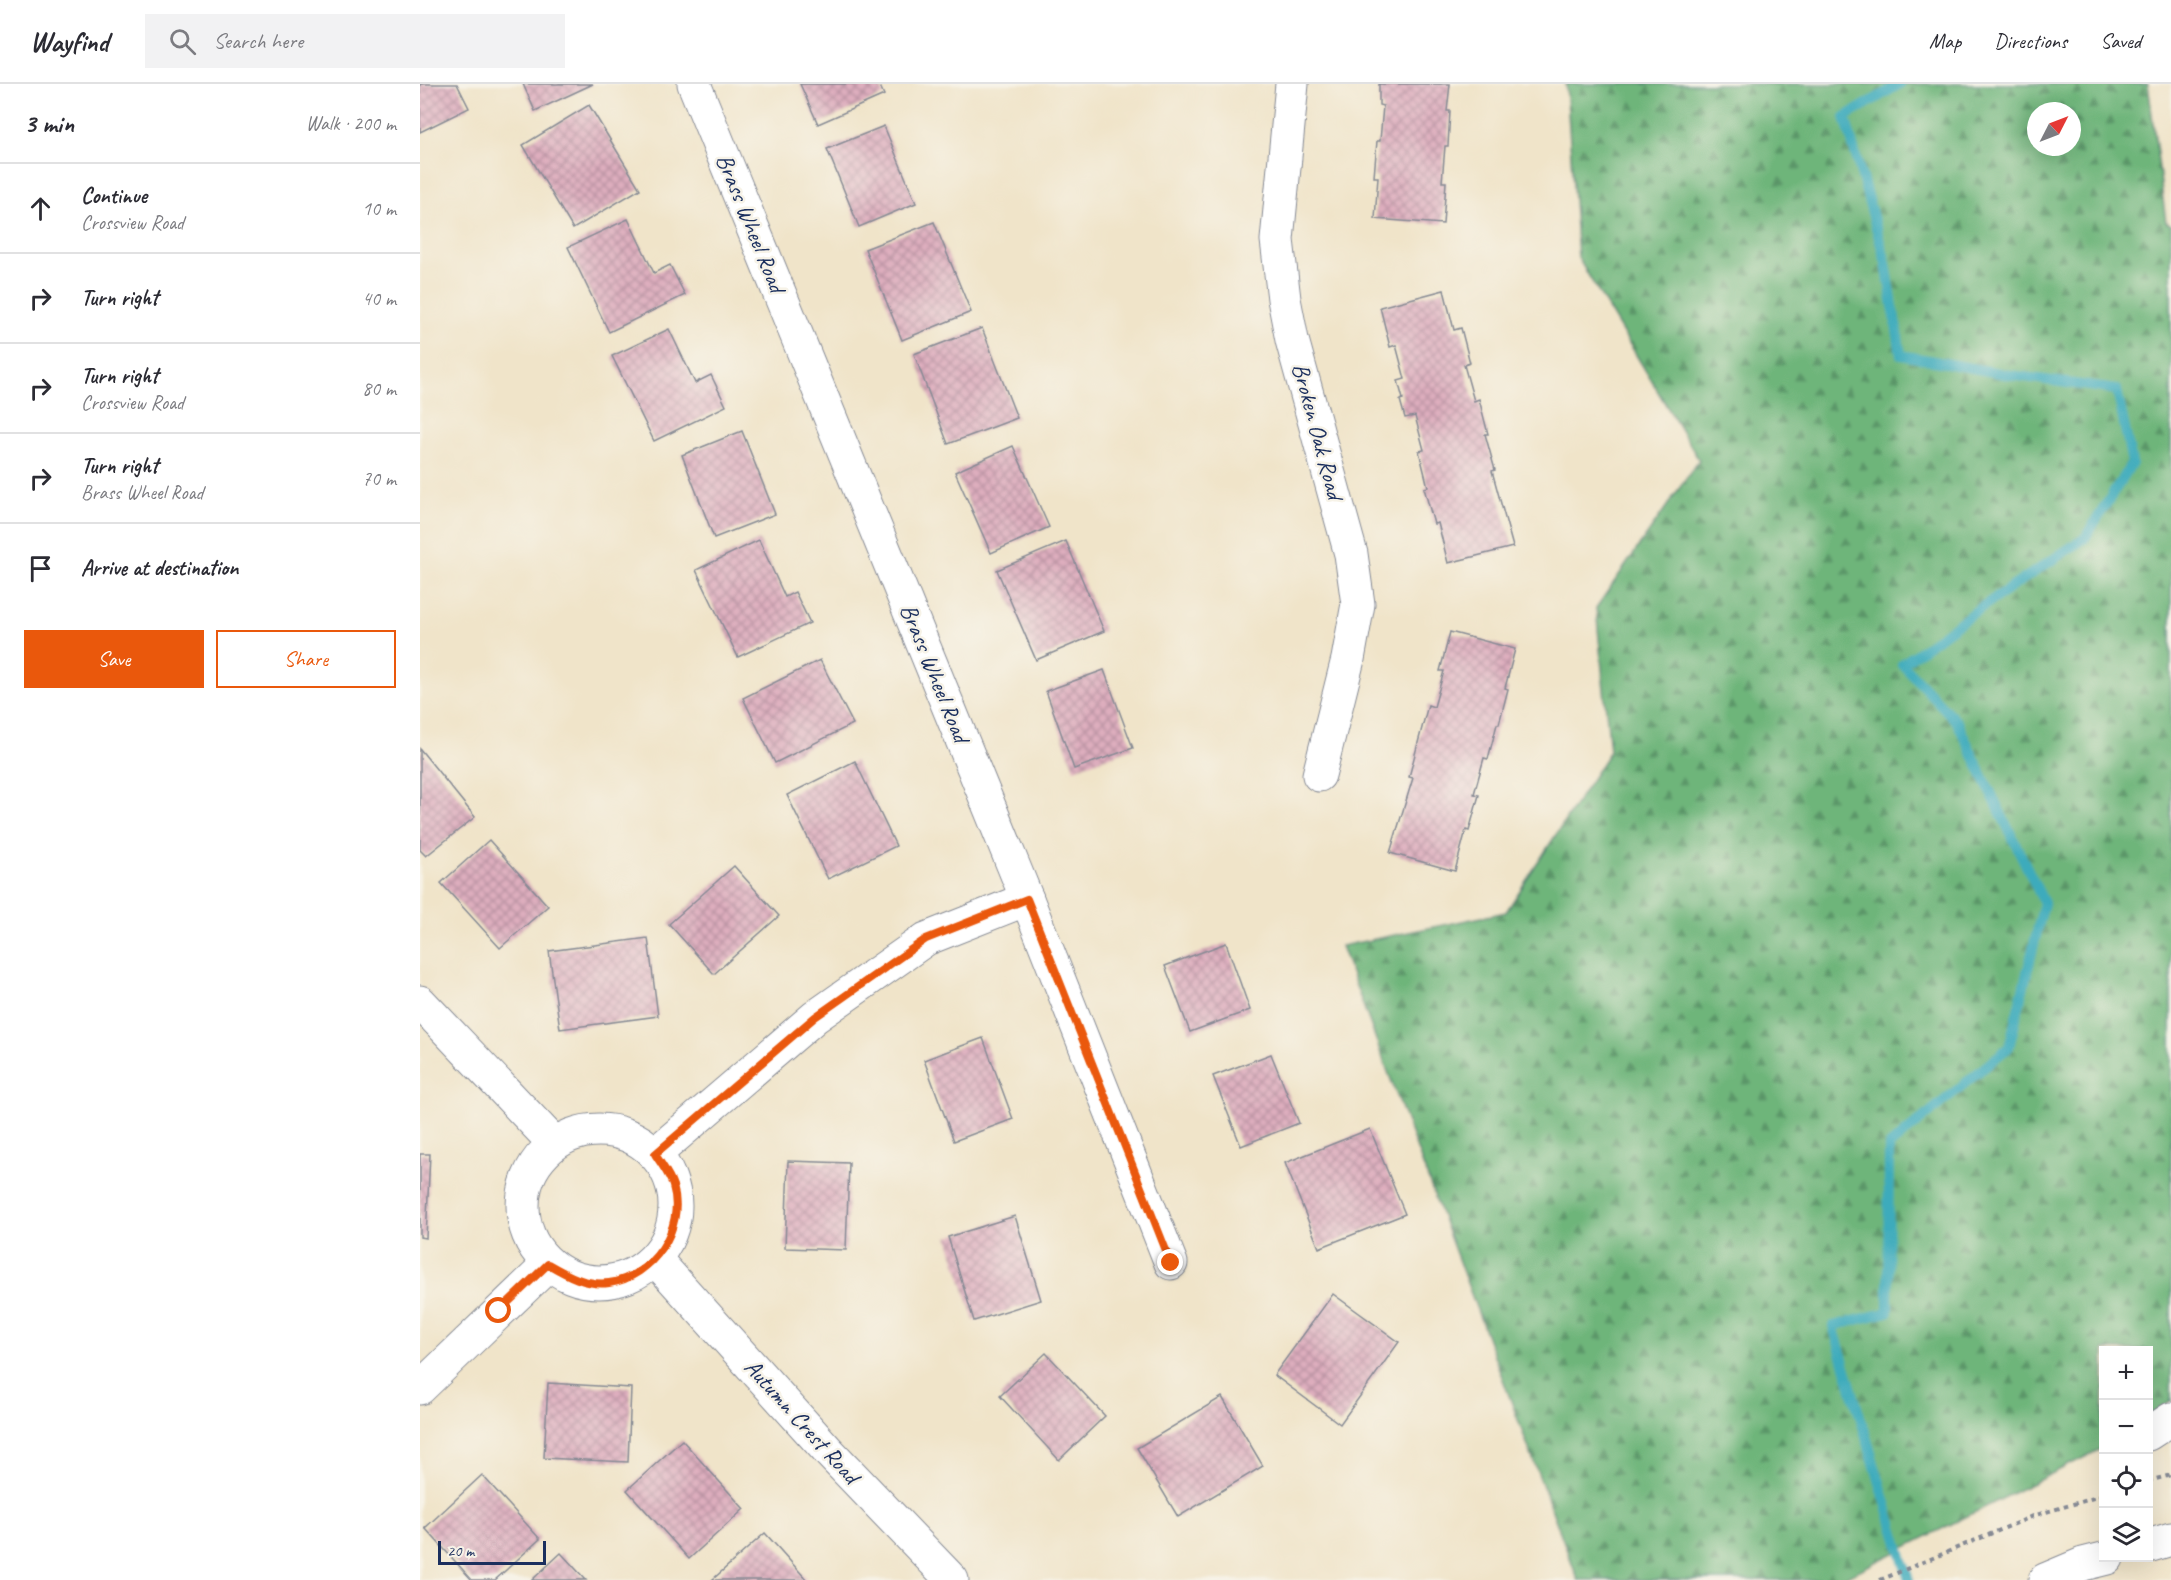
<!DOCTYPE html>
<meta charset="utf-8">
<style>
:root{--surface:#fff;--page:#f2f2f3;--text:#2b2b33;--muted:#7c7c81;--line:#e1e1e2;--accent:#ea580c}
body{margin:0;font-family:Caveat,sans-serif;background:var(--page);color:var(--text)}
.controls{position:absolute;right:18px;bottom:18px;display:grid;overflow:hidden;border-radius:0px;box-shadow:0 6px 24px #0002}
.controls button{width:54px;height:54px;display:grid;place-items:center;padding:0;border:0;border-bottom:2px solid var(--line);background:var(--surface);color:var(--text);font:30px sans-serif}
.compass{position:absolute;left:1607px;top:18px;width:54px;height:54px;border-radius:50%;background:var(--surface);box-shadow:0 6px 24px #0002;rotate:48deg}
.scale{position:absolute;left:18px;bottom:15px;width:108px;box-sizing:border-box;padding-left:6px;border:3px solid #1b2f5e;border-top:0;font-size:16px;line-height:21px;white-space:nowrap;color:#1b2f5e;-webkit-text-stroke:4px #f7f3e8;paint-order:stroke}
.stop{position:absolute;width:18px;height:18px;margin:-14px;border:4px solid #ea580c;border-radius:50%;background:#fff}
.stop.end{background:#ea580c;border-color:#fff;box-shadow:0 2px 6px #0008}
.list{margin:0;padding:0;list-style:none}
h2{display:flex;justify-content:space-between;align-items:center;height:78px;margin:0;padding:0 24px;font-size:26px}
h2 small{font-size:20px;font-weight:400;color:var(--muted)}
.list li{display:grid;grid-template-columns:39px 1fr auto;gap:18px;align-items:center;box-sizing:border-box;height:90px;padding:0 24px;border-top:2px solid var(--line)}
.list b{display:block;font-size:22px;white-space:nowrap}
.list p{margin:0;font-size:20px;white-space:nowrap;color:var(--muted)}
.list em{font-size:20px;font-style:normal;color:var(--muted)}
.actions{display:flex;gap:12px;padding:18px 24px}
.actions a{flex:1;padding:14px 0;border:2px solid var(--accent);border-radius:0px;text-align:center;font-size:21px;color:var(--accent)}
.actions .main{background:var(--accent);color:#fff}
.icon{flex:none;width:33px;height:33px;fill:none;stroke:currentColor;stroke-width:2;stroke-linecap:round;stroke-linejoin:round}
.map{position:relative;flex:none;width:1751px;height:1496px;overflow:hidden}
header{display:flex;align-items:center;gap:36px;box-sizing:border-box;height:84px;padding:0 30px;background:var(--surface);border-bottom:2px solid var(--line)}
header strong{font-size:28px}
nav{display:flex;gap:33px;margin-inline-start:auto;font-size:21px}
.search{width:420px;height:54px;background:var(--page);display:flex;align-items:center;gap:15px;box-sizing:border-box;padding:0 21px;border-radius:0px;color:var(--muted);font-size:22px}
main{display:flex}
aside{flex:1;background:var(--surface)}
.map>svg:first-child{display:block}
.forest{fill:url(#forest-firs);stroke:#44726c;stroke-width:1.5;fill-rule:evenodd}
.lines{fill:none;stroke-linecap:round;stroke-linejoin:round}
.stream{stroke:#3eabbc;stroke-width:10}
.building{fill:url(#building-cross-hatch)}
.minor-casing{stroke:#868a94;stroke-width:35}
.major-casing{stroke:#868a94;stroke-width:35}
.path{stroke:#868a94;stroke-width:4;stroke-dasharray:4.5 4.5;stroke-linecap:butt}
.minor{stroke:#fff;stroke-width:33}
.major{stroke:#fff;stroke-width:33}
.route{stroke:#ea580c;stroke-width:8}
.labels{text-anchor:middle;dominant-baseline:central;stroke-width:5;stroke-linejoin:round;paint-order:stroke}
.street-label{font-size:24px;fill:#1b2f5e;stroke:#f7f3e8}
</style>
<header>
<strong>Wayfind</strong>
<div class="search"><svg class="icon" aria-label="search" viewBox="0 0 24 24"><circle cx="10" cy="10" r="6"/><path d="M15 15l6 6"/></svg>Search here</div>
<nav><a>Map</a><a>Directions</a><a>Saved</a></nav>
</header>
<main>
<aside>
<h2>3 min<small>Walk · 200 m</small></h2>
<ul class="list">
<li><svg class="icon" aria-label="ahead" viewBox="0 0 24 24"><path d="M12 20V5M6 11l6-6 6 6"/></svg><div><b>Continue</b><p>Crossview Road</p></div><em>10 m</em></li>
<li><svg class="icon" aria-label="right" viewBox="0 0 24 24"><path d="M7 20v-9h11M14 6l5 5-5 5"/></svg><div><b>Turn right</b></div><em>40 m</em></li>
<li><svg class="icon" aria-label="right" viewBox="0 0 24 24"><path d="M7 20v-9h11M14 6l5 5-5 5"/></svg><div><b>Turn right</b><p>Crossview Road</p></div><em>80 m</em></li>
<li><svg class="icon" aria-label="right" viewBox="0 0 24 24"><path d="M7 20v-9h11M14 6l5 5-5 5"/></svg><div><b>Turn right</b><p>Brass Wheel Road</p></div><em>70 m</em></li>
<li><svg class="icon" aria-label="arrive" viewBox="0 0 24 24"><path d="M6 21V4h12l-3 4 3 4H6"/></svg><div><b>Arrive at destination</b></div></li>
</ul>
<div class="actions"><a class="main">Save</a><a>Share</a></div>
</aside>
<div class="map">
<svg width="1751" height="1496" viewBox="0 0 1751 1496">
<defs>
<pattern id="forest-firs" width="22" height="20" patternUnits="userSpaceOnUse" patternTransform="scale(1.5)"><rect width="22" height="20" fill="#6eb57a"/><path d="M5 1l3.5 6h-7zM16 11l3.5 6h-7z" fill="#5a9467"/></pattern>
<pattern id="building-cross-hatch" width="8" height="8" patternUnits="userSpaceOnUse" patternTransform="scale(1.5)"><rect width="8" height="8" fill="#deaebe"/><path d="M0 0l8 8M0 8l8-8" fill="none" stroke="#b38e9e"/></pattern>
</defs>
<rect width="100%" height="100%" fill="#f7f3e8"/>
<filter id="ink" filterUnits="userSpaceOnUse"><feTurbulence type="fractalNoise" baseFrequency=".0167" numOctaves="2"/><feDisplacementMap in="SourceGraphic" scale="12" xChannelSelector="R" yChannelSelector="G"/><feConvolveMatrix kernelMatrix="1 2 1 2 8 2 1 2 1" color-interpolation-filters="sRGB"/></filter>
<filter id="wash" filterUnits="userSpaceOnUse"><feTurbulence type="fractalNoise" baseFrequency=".008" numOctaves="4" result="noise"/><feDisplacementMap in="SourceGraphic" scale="24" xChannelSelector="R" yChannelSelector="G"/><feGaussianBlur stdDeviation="1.35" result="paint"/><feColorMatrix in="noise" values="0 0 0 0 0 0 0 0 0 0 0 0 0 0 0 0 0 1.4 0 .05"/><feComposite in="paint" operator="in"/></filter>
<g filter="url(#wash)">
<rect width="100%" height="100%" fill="#f0e4c9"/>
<path class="forest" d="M1146,0h582l18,138 5,3v1176l-22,16 -1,-67h-44l-1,98 -263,132h-262l-237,-634 165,-34 104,-161 -14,-143 103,-148 -121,-202zM1616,27h36v36h-36z"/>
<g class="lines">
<polyline class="stream" points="1480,0 1425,33 1466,179 1481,271 1590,291 1697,306 1712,379 1665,454 1550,531 1482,580 1537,638 1624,819 1589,963 1469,1062 1468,1228 1413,1242 1489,1496"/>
</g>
<g id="blocks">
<g class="building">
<polygon points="0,0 37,0 49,24 0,48"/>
<polygon points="103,0 173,0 115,27"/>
<polygon points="380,0 459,0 464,11 398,40"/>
<polygon points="959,0 1030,0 1027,27 1030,27 1028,62 1025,62 1022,98 1026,98 1023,140 955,135 958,93 954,93 957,57 960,57 963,22 959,21"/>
<polygon points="169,21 220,105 153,145 103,61"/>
<polygon points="464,42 496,119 439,143 407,65"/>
<polygon points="208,135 234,189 250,181 265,211 189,248 148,163"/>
<polygon points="514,138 551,228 482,256 445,165"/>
<polygon points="1024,206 1034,246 1041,244 1050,279 1044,281 1054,317 1059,315 1068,350 1065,350 1075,386 1072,387 1093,463 1028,479 1018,439 1014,440 1004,404 1008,403 999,367 1004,366 995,332 985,334 980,316 983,315 978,297 985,295 976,261 970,263 960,223"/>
<polygon points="562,244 597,334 528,360 494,270"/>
<polygon points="249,245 275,299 291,291 306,322 234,357 192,272"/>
<polygon points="322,347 355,430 294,454 262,371"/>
<polygon points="593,362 629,443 571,469 535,388"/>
<polygon points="339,456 365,513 375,508 390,539 318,573 276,486"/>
<polygon points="646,457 684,547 616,576 577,486"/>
<polygon points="1030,548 1095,565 1085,604 1088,605 1079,640 1077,640 1068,675 1064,674 1054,710 1059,711 1049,747 1046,746 1035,787 970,769 993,694 989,693 1008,621 1014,623 1024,587 1020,587"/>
<polygon points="400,576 433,640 355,679 323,614"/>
<polygon points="684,586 713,664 654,685 626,607"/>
<polygon points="0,665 55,733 6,772 0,766"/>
<polygon points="435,677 476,762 408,795 367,711"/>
<polygon points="69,756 128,822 80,864 21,799"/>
<polygon points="314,782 359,832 294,890 249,840"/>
<polygon points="228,854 238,932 140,945 129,867"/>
<polygon points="806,859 830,926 770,948 745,882"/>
<polygon points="563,954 593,1035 534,1057 504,976"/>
<polygon points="851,970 879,1039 821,1062 793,992"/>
<polygon points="950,1045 985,1130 899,1164 865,1079"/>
<polygon points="0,1070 10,1070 6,1154 0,1153"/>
<polygon points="368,1077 429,1079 426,1166 365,1164"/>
<polygon points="595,1132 621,1216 554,1237 528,1153"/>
<polygon points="913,1210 979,1258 920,1340 854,1291"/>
<polygon points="626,1269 685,1332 639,1376 580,1312"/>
<polygon points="128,1299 211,1304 208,1378 124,1374"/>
<polygon points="802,1313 843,1382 758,1433 717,1364"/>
<polygon points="262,1356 324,1425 269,1475 207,1406"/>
<polygon points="62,1391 120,1455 75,1496 52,1496 5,1444"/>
<polygon points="345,1449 387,1496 292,1496"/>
<polygon points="141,1469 166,1496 112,1496"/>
</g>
</g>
</g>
<g filter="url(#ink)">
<use href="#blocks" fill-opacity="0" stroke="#868a94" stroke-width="1.5"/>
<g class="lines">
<defs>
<g id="minor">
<polyline points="274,0 607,815 751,1179"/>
<polyline points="872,0 857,156 864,215 872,256 931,470 938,520 928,575 899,691"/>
<polyline points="0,918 134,1059"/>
<circle cx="179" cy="1122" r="76"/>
<polyline points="235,1070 395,933 506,855 607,815"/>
<polyline points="235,1175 409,1368 532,1496"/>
<polyline points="0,1304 128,1181"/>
<polyline points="1728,1350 1751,1335"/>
</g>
<g id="major">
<polyline points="1728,1462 1751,1455"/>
<polyline points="1625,1496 1663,1480 1687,1474"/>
</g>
</defs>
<use href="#minor" class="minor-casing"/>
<use href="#major" class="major-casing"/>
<g class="path">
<polyline points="1728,1397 1751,1391"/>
<polyline points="1460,1496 1616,1431 1684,1411"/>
</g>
<use href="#minor" class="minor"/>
<use href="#major" class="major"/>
</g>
</g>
<g class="lines" filter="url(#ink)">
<path class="route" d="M79,1227l49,-47c19,11 38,22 61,19 43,-6 77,-54 64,-97 -3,-11 -12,-22 -18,-32l160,-137 111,-78 101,-40 144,364"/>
</g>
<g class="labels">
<g class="street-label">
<text transform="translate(331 139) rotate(68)">Brass Wheel Road</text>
<text transform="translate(898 347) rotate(75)">Broken Oak Road</text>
<text transform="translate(515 589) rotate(68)">Brass Wheel Road</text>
<text transform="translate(382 1337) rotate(48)">Autumn Crest Road</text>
</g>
</g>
</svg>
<div class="controls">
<button>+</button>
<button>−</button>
<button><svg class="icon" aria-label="locate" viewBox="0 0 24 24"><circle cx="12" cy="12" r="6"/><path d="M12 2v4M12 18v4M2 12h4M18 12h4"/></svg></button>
<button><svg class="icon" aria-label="layers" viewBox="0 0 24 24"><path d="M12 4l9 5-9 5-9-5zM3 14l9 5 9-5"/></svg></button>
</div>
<svg class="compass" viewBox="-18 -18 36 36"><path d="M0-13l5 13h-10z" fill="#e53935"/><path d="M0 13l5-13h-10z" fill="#7c7c81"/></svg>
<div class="scale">20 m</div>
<div class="stop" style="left:79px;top:1227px"></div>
<div class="stop end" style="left:751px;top:1179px"></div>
</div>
</main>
